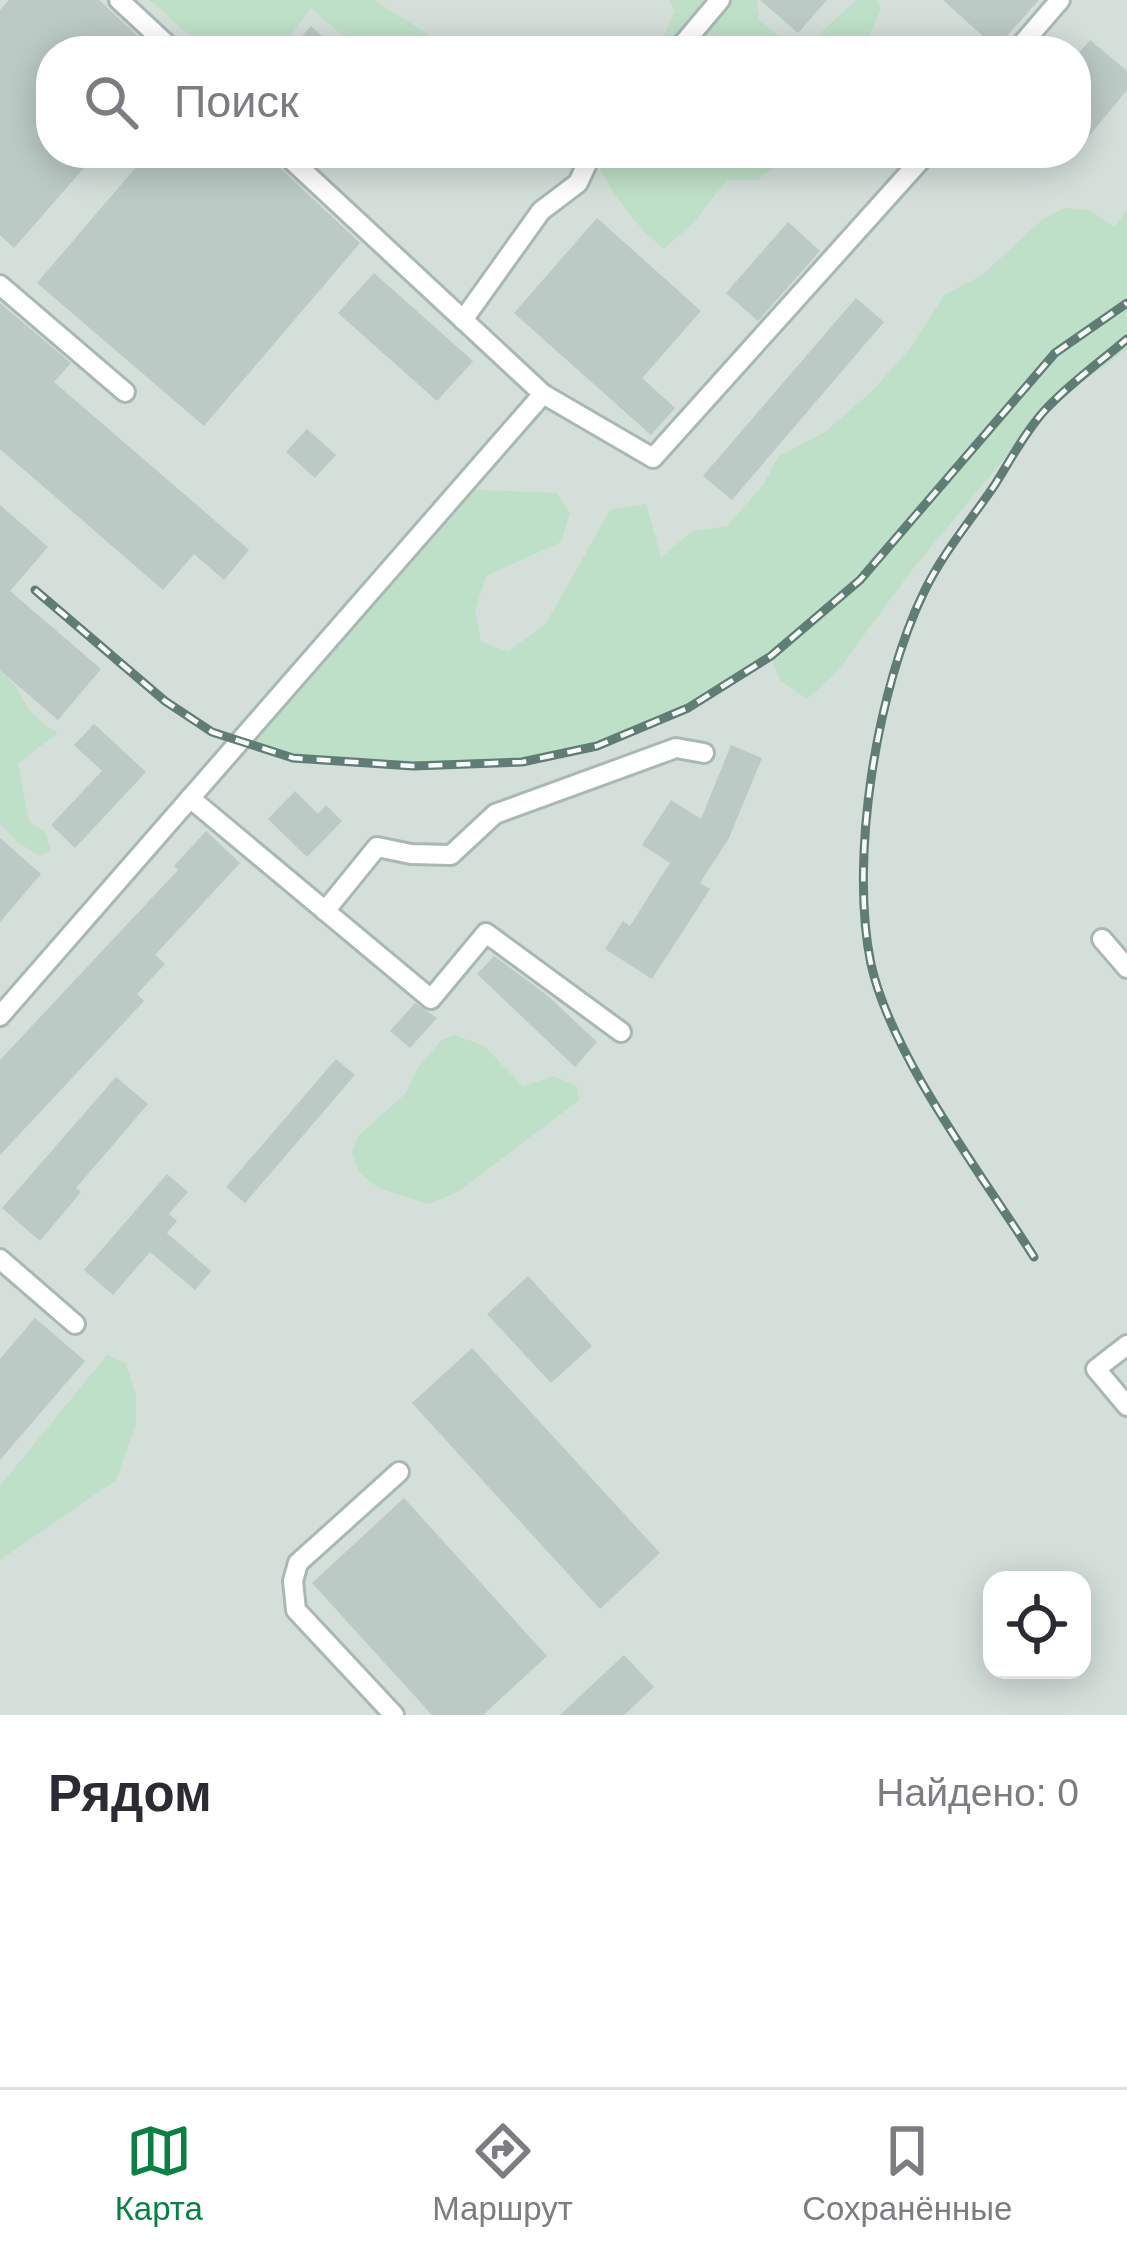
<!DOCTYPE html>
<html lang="ru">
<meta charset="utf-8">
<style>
:root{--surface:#fff;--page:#f2f2f3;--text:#2b2b33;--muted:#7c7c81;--line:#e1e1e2;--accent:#0b8043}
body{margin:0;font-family:Helvetica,sans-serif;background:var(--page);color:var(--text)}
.controls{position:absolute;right:36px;bottom:36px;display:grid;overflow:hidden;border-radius:24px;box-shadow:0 6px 30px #0003}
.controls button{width:108px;height:108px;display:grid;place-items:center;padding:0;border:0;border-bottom:3px solid var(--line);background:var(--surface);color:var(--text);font:60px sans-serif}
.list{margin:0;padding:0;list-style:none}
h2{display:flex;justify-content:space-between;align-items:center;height:156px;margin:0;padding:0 48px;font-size:51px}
h2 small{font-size:39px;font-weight:400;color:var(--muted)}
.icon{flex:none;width:66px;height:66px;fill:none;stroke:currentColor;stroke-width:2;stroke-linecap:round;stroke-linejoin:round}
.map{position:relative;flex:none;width:1127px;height:1715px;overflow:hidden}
.search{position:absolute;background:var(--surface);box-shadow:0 6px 30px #0003;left:36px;right:36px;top:36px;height:132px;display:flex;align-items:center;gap:30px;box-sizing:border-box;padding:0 42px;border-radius:48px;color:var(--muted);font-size:45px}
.sheet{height:372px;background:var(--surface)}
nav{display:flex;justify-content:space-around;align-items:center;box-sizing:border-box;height:168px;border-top:3px solid var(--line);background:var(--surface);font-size:33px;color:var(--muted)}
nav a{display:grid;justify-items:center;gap:6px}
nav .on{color:var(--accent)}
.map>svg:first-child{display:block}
.built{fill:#d4dfda;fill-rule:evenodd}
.green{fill:#bfe0c8}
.building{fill:#bbcac4}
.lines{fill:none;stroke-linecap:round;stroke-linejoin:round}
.minor-casing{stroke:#a8b8b2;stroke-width:24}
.minor{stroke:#fff;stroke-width:18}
.rail-casing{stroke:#5f7d75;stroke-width:9}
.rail{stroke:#f7fbf9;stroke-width:4.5;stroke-dasharray:14;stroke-linecap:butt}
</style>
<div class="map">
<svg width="1127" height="1715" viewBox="0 0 1127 1715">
<rect width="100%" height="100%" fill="#e6efeb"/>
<path class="built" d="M0,0h1127v1715h-1127zM51,51h1025v102h-1025zM992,1580h90v90h-90z"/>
<g class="green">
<path d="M148,0h227c24,18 49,28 70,49l-85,2 -49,-43c-12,13 -20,33 -38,41 -28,14 -75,-5 -97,-25 -10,-9 -15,-18 -28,-24z"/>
<polygon points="669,0 757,0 759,20 799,51 653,51 661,42 675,11"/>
<polygon points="856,0 876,0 881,9 862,51 801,51"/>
<path d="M594,153h199l-36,27h-30l-32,41 -31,28c-31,-25 -56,-59 -70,-96z"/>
<polygon points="1065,208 1090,210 1114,227 1127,211 1127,349 1044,411 916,565 835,674 807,699 780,680 771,657 688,708 597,746 522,762 413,766 293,758 240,741 460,489 557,493 570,513 561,542 486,576 475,611 481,642 508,651 545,625 610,510 646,504 661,557 693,531 727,526 763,485 779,456 825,432 873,390 911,347 944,295 982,275 1043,219"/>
<path d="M0,670c28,24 18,40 58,63l-40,30 11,59 16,10 6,18 -11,6 -24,-15 -16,-18z"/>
<polygon points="455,1035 484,1046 523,1086 554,1076 577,1086 579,1100 458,1192 428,1204 378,1188 359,1172 352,1153 358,1136 406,1093 417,1069 441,1040"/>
<polygon points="107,1355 126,1363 136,1396 136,1424 116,1480 0,1560 0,1486"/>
</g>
<g class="building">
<polygon points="9,0 99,0 154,51 51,51 51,153 97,153 14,248 0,235 0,10"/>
<polygon points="760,0 827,0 798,33"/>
<polygon points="943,0 1039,0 996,48"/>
<polygon points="311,26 339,51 288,51"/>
<polygon points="1090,40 1127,71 1127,90 1076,152 1076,56"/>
<polygon points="148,153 271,153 275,163 360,243 204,426 37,283"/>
<polygon points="597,218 701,311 642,378 675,408 651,435 514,313"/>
<polygon points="788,222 820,251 758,321 726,293"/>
<polygon points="374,273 473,361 437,401 338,313"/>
<polygon points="856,298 884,322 732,500 703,476"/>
<polygon points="0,303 71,363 54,382 249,550 224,580 194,554 163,590 0,449"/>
<polygon points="307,429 336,455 315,478 286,452"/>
<polygon points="0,505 48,547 10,591 101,669 58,720 0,670"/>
<polygon points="94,724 146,772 75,848 51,825 102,771 74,745"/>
<polygon points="731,745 762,758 729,838 700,883 710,889 652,979 605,949 623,921 630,926 670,863 642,845 671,800 701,819"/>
<polygon points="295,791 318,814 326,805 342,821 307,857 268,819"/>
<polygon points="206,831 240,863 155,955 165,964 137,994 144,1001 0,1155 0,1060 178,870 174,866"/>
<polygon points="0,838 41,874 0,922"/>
<polygon points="494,956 548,996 597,1042 575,1067 477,974"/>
<polygon points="415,1003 437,1018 410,1048 390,1031"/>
<polygon points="336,1059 355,1075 245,1203 226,1187"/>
<polygon points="116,1077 148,1104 76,1188 81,1192 40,1241 2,1208"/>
<polygon points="167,1174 188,1192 169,1214 177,1221 167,1233 211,1271 195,1290 150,1252 113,1295 84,1270"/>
<polygon points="528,1276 592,1346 551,1383 487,1314"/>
<polygon points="35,1318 85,1361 0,1460 0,1359"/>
<polygon points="472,1348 660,1553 600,1609 412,1403"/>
<polygon points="404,1498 547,1656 483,1715 432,1715 312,1583"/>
<polygon points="624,1655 654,1687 624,1715 560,1715"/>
</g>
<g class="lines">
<defs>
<g id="minor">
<polyline points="119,0 174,51"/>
<polyline points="677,51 720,0"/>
<polyline points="1016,51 1060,0"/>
<polyline points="284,153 543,394"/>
<polyline points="0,285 125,392"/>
<polyline points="463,320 541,211 578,183 592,153"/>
<polyline points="190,798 431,999 486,933 621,1032"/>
<polyline points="325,911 377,847 411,854 451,855 495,814 676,748 704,753"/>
<polyline points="1102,939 1127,968"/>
<polyline points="0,1016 543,394 653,458 927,153"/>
<polyline points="0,1259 75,1324"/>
<polyline points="1127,1345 1096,1369 1127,1406"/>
<polyline points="394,1715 296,1610 293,1581 298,1563 399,1472"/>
</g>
</defs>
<use href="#minor" class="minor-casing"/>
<use href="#minor" class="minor"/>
<defs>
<g id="rail">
<polyline points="35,590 165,701 212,732 293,758 413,766 522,762 597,746 688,708 771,656 860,580 1055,353 1127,303"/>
<path d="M1034,1257c-51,-81 -143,-201 -163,-293 -22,-105 6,-276 53,-372 18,-38 47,-72 70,-106 16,-25 31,-54 51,-76 24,-26 55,-48 82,-71"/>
</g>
</defs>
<use href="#rail" class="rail-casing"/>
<use href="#rail" class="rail"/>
</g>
</svg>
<div class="controls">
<button><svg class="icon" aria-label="locate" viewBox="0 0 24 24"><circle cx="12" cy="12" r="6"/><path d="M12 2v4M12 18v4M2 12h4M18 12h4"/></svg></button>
</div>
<div class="search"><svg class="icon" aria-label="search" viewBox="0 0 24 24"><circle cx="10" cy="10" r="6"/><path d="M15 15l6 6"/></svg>Поиск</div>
</div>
<section class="sheet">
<h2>Рядом<small>Найдено: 0</small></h2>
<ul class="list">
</ul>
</section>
<nav>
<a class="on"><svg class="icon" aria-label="map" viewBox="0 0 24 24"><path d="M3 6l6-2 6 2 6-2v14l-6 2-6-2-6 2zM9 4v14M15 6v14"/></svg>Карта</a>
<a><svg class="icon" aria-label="directions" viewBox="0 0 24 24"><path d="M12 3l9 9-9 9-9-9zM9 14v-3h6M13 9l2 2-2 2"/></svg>Маршрут</a>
<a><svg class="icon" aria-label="saved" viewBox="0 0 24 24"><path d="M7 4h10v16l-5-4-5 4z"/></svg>Сохранённые</a>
</nav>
